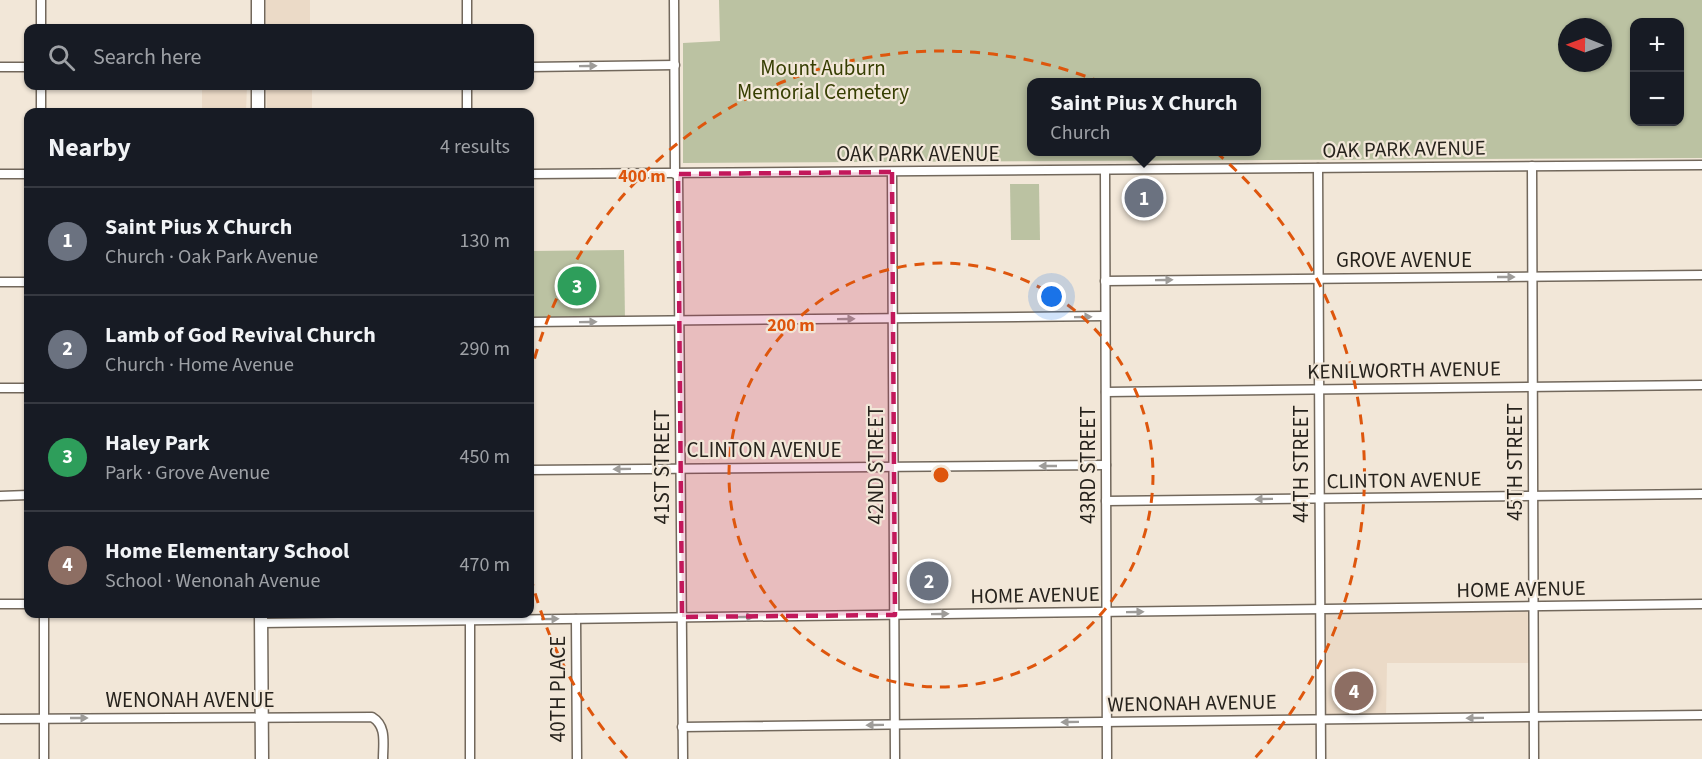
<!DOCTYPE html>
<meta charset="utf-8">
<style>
:root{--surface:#171b24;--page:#242831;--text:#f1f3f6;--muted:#9ea1a6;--line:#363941;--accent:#236cbc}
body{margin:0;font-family:"Source Sans 3",sans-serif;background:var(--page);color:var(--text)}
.controls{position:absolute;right:18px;top:18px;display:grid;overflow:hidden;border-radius:12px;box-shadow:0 2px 4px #0004}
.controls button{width:54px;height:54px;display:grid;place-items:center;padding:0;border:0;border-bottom:2px solid var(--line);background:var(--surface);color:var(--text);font:30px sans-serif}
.compass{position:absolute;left:1558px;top:18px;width:54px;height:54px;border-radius:50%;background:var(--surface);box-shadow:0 2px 4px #0004;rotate:271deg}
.you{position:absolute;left:1052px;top:297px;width:21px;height:21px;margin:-15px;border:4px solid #fff;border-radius:50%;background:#1a73e8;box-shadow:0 0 0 9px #1a73e833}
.badge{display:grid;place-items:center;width:39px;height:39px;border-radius:50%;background:var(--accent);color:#fff;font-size:20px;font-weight:700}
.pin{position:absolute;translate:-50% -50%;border:3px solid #fff;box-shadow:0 2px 6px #0006}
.popup{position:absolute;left:1027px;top:78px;width:234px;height:78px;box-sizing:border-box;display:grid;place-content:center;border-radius:12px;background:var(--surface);filter:drop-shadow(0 2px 4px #0005);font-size:20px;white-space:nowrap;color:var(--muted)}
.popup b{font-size:22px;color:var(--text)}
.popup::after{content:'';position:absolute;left:50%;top:100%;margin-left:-12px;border:12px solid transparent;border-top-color:var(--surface)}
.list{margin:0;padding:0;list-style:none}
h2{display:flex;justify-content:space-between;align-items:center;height:78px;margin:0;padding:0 24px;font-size:26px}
h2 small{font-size:20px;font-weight:400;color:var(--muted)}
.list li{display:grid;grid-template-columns:39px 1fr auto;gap:18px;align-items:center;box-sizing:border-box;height:108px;padding:0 24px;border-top:2px solid var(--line)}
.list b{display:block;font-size:22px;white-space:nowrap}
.list p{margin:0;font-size:20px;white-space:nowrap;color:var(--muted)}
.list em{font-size:20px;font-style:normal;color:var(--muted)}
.icon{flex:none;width:33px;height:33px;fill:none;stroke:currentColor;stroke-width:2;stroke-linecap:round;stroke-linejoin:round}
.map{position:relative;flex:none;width:1702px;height:759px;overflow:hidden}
.search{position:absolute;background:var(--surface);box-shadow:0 2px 4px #0004;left:24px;top:24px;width:510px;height:66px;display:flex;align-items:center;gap:15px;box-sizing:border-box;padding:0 21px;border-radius:12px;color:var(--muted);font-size:22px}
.panel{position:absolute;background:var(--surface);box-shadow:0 2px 4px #0004;left:24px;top:108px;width:510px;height:510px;border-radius:12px}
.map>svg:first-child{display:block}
.built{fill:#ebdac7}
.green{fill:#bbc2a2;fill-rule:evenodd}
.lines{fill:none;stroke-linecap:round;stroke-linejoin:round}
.minor-casing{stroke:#72685c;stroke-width:11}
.secondary-casing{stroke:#72685c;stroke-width:15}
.minor{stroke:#fff;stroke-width:8}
.secondary{stroke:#fff;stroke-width:12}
.oneway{fill:#9e9c99}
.marked{fill:#c2185b;fill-opacity:0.2;stroke:#c2185b;stroke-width:4.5;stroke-dasharray:12 8;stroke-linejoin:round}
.ring{fill:none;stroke:#de560d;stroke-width:3;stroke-dasharray:10 8}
.labels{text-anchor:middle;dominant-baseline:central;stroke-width:4.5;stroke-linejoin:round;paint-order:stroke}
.park-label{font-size:21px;fill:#363e02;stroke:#f2e7d8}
.street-label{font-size:21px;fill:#27231d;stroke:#f2e7d8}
.centre{fill:#de560d;stroke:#f2e7d8;stroke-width:3}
.ring-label{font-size:18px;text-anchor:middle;font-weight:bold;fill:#de560d;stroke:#f2e7d8;stroke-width:4.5;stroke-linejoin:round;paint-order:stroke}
</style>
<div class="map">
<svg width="1702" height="759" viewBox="0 0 1702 759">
<rect width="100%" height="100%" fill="#f2e7d8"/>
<g class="built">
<rect x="266" y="0" width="44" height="28"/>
<polygon points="202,86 247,86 246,112 202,112"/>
<polygon points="266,86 312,86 312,112 267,112"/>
<polygon points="1530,608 1530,663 1387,663 1386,718 1322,719 1322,609"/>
</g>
<g class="green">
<path d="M719,0h983v158l-1019,5v-120l37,-2zM1680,22v100h-46v-100zM1567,27h36v36h-36zM1032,82h224v70h-224z"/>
<polygon points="1010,184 1039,184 1040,240 1011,240"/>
<polygon points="624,250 625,320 530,320 530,251"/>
</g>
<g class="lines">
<defs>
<g id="minor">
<polyline points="41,0 41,28"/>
<polyline points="467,0 467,28"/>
<polyline points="674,0 675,174"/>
<polyline points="0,67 28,67"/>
<polyline points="530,67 675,65"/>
<polyline points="41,86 41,112"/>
<polyline points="467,86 467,112"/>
<polyline points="1532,166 1534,759"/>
<polyline points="1318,168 1321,759"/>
<polyline points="1105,171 1107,759"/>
<polyline points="892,172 895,759"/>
<polyline points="0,174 28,174"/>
<polyline points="530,174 1702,165"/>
<polyline points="678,174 683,759"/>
<polyline points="1105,281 1702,275"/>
<polyline points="0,282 28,282"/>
<polyline points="530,322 1105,316"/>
<polyline points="0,388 28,388"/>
<polyline points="1106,392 1702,385"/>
<polyline points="530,470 1106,465"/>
<polyline points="0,496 28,495"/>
<polyline points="1106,501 1702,494"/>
<polyline points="0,604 28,604"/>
<polyline points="44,614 44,759"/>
<polyline points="470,614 470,759"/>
<polyline points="576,619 577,759"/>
<polyline points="261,623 1702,604"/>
<path d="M0,719l372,-2c15,9 11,26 11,42"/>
<polyline points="682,727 1702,715"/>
</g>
<g id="secondary">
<polyline points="258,0 258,28"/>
<polyline points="258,86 258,112"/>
<polyline points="261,614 262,759"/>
</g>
</defs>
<use href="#minor" class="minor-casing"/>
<use href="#secondary" class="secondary-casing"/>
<use href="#minor" class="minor"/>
<use href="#secondary" class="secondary"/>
</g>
<defs><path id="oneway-solid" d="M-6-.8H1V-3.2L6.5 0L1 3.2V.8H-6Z" transform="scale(1.5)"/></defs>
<g class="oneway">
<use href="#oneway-solid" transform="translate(588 66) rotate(-1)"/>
<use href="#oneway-solid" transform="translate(1506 277)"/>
<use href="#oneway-solid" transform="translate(1164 280) rotate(-1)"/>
<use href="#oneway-solid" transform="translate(1083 317) rotate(-1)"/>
<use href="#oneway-solid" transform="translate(846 319) rotate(-1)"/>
<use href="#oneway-solid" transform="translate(588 322) rotate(-1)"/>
<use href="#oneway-solid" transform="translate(1048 466) rotate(180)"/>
<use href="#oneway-solid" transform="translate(622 469) rotate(179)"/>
<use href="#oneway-solid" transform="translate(1264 499) rotate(179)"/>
<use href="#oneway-solid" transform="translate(1135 612) rotate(-1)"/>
<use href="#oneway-solid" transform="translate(940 614) rotate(-1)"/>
<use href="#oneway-solid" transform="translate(745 617) rotate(-1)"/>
<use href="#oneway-solid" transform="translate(550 619) rotate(-1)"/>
<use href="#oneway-solid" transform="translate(79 718)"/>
<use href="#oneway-solid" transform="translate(1475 718) rotate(179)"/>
<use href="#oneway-solid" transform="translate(1070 722) rotate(179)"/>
<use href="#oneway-solid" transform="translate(875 725) rotate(179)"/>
</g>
<path class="marked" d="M892,172l3,443 -213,2 -4,-443z"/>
<g class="ring">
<circle cx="941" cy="475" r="212"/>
<path d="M627 758A423 423 0 0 1 530 574M530 376A423 423 0 1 1 1255 758"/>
</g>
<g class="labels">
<g class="park-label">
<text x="823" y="68">Mount Auburn<tspan x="823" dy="24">Memorial Cemetery</tspan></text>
</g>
<g class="street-label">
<text transform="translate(1404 149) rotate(-1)">OAK PARK AVENUE</text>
<text x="918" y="154">OAK PARK AVENUE</text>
<text x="1404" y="260">GROVE AVENUE</text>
<text transform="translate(1404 370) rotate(-1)">KENILWORTH AVENUE</text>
<text x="764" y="450">CLINTON AVENUE</text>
<text transform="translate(1515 462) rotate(-90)">45TH STREET</text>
<text transform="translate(1301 464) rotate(-90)">44TH STREET</text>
<text transform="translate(876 465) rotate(-90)">42ND STREET</text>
<text transform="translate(1088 465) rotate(-90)">43RD STREET</text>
<text transform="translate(662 467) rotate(-90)">41ST STREET</text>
<text transform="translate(1404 480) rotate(-1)">CLINTON AVENUE</text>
<text transform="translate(1521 589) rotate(-1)">HOME AVENUE</text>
<text transform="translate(1035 595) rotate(-1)">HOME AVENUE</text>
<text transform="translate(558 689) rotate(-90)">40TH PLACE</text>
<text x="190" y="700">WENONAH AVENUE</text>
<text transform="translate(1192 703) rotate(-1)">WENONAH AVENUE</text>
</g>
</g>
<circle cx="941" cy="475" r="9" class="centre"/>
<g class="ring-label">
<text x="642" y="182">400 m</text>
<text x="791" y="331">200 m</text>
</g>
</svg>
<div class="controls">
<button>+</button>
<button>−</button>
</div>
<svg class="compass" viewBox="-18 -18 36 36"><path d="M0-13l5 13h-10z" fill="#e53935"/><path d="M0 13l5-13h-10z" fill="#9ea1a6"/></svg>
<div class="you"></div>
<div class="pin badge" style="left:1144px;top:198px;background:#6b7280">1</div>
<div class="popup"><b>Saint Pius X Church</b>Church</div>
<div class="pin badge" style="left:929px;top:581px;background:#6b7280">2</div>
<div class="pin badge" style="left:577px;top:286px;background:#2e9e5b">3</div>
<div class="pin badge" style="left:1354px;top:691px;background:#8d6e63">4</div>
<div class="search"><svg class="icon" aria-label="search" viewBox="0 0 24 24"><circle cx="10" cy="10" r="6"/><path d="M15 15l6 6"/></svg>Search here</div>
<section class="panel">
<h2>Nearby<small>4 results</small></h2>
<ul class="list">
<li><span class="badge" style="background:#6b7280">1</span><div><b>Saint Pius X Church</b><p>Church · Oak Park Avenue</p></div><em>130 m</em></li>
<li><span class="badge" style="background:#6b7280">2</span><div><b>Lamb of God Revival Church</b><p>Church · Home Avenue</p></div><em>290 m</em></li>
<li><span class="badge" style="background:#2e9e5b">3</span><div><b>Haley Park</b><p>Park · Grove Avenue</p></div><em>450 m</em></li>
<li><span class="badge" style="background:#8d6e63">4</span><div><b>Home Elementary School</b><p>School · Wenonah Avenue</p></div><em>470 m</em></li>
</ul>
</section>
</div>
